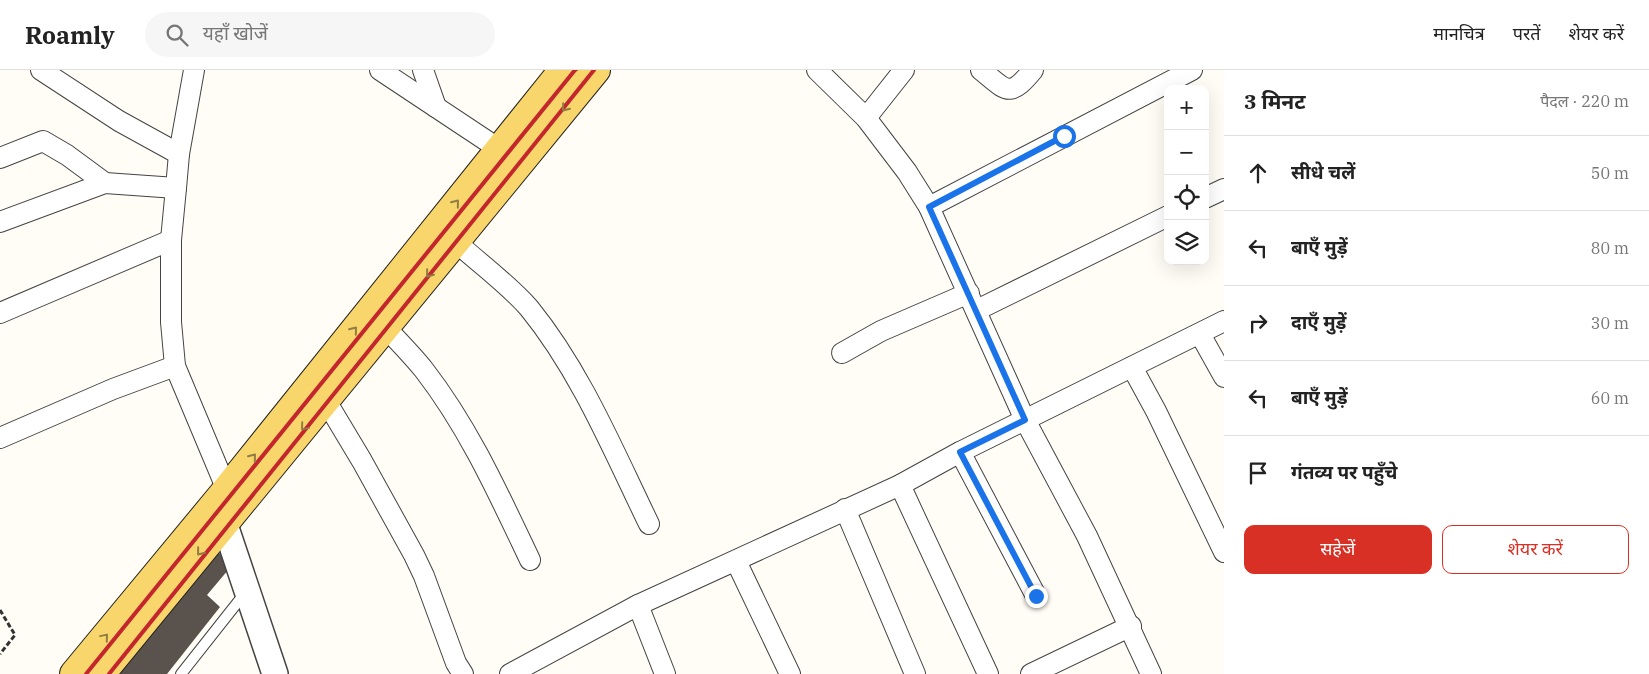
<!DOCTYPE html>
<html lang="hi">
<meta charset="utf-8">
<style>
:root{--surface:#fff;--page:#f6f6f6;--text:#222;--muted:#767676;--line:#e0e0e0;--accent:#d93025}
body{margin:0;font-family:"IBM Plex Serif","Noto Sans Devanagari",serif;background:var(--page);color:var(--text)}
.controls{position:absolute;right:15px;top:15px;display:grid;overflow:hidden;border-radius:10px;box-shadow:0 5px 20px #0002}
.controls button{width:45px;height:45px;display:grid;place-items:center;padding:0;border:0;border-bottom:1px solid var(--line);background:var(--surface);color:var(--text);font:25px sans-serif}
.stop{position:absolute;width:15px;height:15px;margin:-11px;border:4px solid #1a73e8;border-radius:50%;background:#fff}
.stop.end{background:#1a73e8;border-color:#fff;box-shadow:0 1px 5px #0008}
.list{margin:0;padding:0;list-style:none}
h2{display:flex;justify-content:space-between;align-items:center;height:65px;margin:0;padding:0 20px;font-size:21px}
h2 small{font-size:16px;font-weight:400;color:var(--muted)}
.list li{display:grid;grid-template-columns:32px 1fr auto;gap:15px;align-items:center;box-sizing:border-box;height:75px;padding:0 20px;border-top:1px solid var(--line)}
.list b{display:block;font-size:19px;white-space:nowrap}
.list em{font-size:16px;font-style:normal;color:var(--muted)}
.actions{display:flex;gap:10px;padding:15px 20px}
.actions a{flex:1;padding:11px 0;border:1px solid var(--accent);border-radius:10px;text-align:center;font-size:18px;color:var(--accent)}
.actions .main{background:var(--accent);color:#fff}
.icon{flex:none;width:28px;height:28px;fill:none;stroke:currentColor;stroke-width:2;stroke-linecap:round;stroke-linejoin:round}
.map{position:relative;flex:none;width:1224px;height:604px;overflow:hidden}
header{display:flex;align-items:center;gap:30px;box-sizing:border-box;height:70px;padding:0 25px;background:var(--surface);border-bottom:1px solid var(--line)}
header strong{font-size:24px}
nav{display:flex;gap:28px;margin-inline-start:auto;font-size:18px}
.search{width:350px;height:45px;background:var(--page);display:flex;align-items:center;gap:12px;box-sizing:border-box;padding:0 18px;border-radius:28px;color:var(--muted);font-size:19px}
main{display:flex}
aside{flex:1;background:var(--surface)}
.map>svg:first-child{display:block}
.building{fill:#5a524d}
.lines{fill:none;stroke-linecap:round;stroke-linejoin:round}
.service-casing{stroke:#444;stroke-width:12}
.minor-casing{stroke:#444;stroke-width:22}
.tertiary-casing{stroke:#444;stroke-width:28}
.primary-casing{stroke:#222;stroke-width:30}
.path{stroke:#333;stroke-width:3;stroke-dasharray:5 2.5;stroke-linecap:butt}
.service{stroke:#fff;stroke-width:10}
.minor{stroke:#fff;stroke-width:20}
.tertiary{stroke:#fff;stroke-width:25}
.primary{stroke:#f9d66b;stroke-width:28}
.rail{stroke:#c4262e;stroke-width:4}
.oneway{stroke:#917d42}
.route{stroke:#1a73e8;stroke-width:6}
</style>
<header>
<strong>Roamly</strong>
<div class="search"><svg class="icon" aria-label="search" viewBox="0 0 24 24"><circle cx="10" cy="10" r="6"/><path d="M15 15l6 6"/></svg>यहाँ खोजें</div>
<nav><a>मानचित्र</a><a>परतें</a><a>शेयर करें</a></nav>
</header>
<main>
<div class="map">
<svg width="1224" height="604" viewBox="0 0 1224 604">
<rect width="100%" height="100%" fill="#fffdf5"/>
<polygon class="building" points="184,460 234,493 207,525 220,537 167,604 72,604"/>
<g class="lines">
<defs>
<polyline id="service" points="181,604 245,523"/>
<g id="minor">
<polyline points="41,0 119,51 179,84"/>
<polyline points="194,0 179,84 176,118 171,170 171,252 175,296 227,420"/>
<polyline points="380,0 499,79"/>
<polyline points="423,0 436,37"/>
<polyline points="817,0 866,48 907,102 929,137 1025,350 1087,466 1151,604"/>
<path d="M981,0c26,21 28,29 52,0"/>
<polyline points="866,48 904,0"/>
<polyline points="0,88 43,71 67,85 105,113"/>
<polyline points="1205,128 1224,119"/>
<polyline points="929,137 1192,0"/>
<polyline points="0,152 105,113 176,118"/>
<path d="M456,172c23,21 52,42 73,66 52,64 84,142 120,216"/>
<polyline points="977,240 1168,146"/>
<polyline points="0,243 171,170"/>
<path d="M385,257c13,14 27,28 39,43 45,58 75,125 106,190"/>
<polyline points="1200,264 1224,307"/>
<polyline points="842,283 881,261 969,223"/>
<polyline points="1132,297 1156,341 1224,482"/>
<polyline points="326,331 362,391 414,485 424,506 456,593 463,604"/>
<polyline points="0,368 113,319 175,296"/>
<polyline points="960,382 1036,526"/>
<polyline points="900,415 988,604"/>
<polyline points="845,439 915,604"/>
<polyline points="736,491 790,604"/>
<polyline points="638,535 665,604"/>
<polyline points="510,604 638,535 900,415 960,382 1224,251"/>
<polyline points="1031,604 1131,556"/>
</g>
<polyline id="tertiary" points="224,452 275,604"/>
<g id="primary">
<polyline points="74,604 223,424 563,0"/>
<polyline points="101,604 596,0"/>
</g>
</defs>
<use href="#service" class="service-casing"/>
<use href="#minor" class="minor-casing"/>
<use href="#tertiary" class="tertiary-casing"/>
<use href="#primary" class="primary-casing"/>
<polyline class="path" points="0,540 15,565 0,584"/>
<use href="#service" class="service"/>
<use href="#minor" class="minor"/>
<use href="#tertiary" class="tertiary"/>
<use href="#primary" class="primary"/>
<g class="rail">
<polyline points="86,604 575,0"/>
<polyline points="109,604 594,0"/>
</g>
</g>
<defs><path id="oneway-chevron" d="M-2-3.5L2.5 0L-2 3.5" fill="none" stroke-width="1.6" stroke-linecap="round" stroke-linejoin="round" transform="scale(1.25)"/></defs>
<g class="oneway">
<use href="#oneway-chevron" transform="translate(565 38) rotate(129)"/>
<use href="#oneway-chevron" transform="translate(456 133) rotate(-51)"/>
<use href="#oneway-chevron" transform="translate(429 204) rotate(129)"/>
<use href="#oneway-chevron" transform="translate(354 260) rotate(-51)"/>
<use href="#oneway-chevron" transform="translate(304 357) rotate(130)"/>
<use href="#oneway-chevron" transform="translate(253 387) rotate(-51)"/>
<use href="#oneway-chevron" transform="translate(200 482) rotate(129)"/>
<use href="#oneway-chevron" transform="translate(105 567) rotate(-50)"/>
</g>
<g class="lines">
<polyline class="route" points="1036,526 960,382 1025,350 929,137 1064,66"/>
</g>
</svg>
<div class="controls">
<button>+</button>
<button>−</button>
<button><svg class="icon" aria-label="locate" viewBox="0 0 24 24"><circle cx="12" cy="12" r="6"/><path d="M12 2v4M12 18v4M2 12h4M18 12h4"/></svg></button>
<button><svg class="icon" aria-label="layers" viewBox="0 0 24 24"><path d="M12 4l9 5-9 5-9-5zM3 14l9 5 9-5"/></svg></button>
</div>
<div class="stop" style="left:1064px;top:66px"></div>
<div class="stop end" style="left:1036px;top:526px"></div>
</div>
<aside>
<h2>3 मिनट<small>पैदल · 220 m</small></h2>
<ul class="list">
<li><svg class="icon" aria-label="ahead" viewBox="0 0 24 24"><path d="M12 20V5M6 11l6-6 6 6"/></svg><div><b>सीधे चलें</b></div><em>50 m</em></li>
<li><svg class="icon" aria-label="left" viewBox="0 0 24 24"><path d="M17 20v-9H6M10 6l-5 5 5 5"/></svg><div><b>बाएँ मुड़ें</b></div><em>80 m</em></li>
<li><svg class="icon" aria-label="right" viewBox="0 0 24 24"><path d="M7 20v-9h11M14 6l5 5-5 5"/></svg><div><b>दाएँ मुड़ें</b></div><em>30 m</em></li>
<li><svg class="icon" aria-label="left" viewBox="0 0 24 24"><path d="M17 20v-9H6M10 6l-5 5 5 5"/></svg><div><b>बाएँ मुड़ें</b></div><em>60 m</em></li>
<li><svg class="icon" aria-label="arrive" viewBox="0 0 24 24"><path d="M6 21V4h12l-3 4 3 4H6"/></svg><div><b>गंतव्य पर पहुँचे</b></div></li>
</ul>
<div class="actions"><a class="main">सहेजें</a><a>शेयर करें</a></div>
</aside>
</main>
